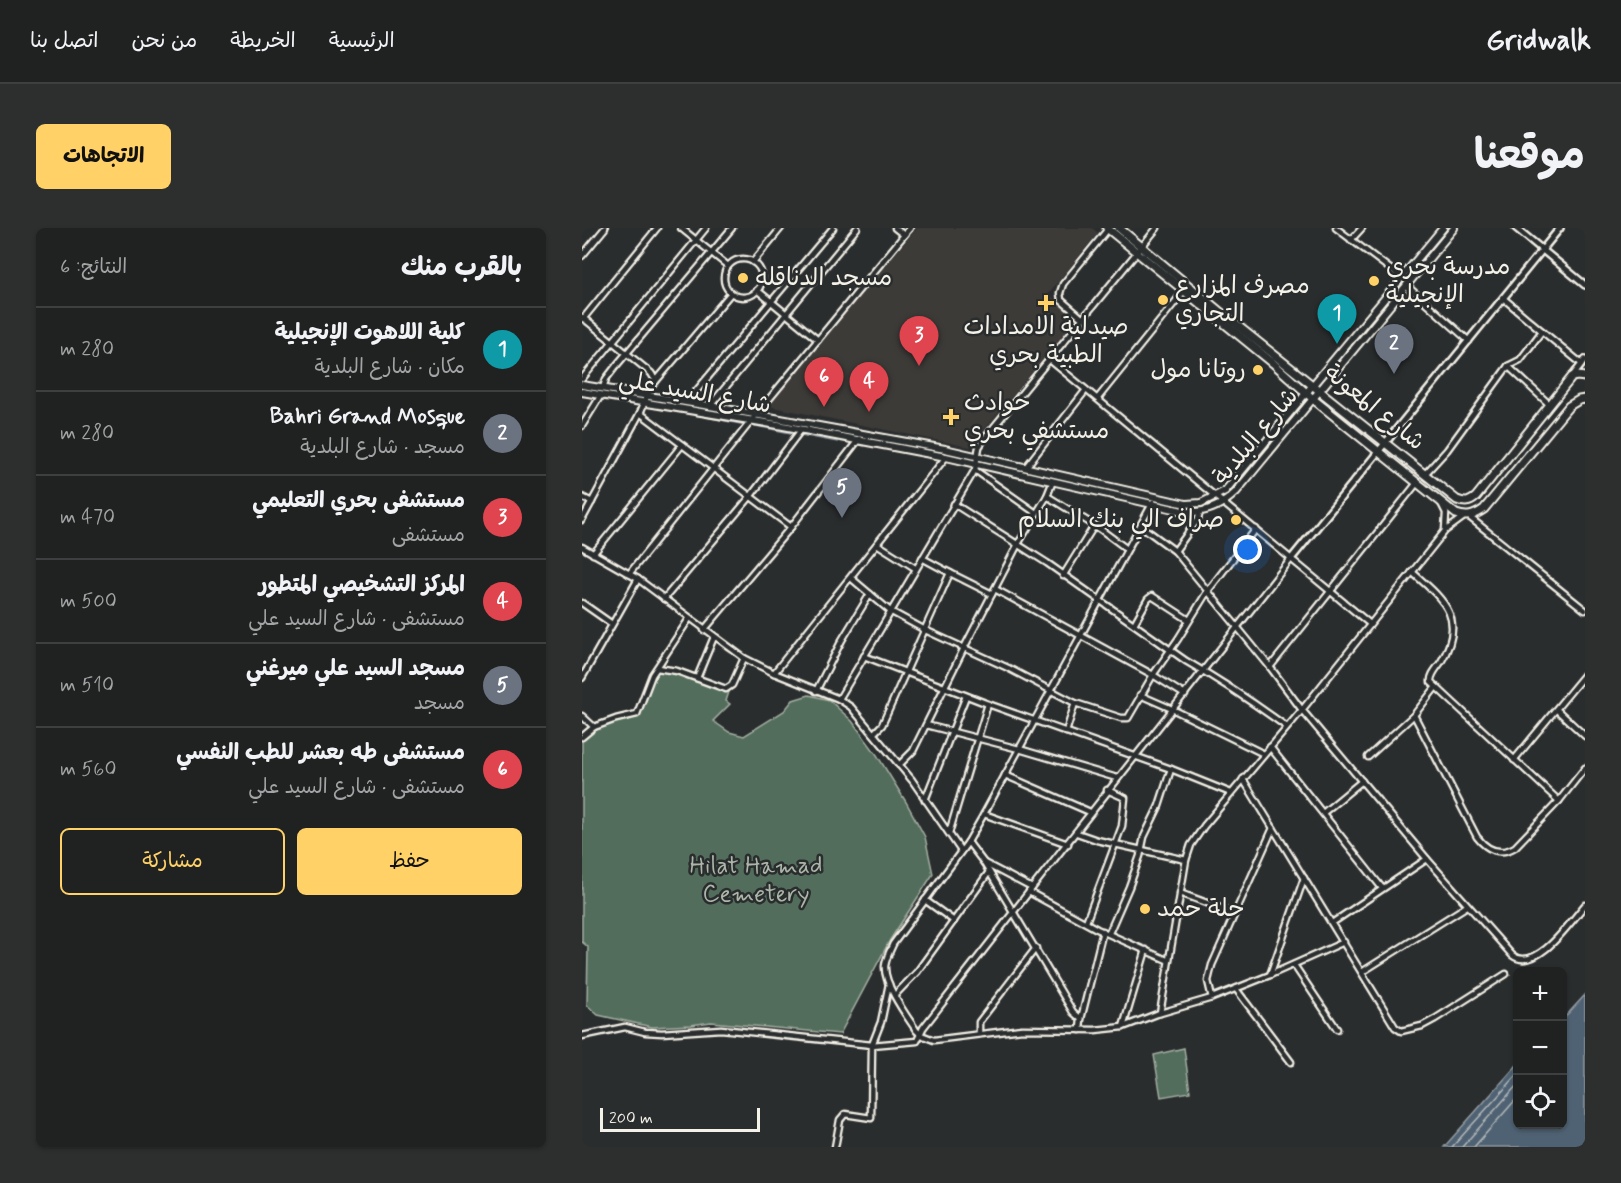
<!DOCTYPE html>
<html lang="ar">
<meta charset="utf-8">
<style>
:root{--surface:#202222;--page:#2d2f2f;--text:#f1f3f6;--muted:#a2a4a5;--line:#3d3f40;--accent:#ffd166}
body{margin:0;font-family:Mynerve,"Playpen Sans Arabic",sans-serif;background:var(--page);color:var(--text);direction:rtl}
.controls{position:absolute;right:18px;bottom:18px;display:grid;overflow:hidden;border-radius:9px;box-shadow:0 2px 4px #0004}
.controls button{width:54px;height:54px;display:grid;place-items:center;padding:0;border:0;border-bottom:2px solid var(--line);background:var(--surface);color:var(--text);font:30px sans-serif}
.scale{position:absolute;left:18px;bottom:15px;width:160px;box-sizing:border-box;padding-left:6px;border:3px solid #f4f1e8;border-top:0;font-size:16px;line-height:21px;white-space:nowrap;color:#f4f1e8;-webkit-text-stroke:4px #2a2d2e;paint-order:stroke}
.you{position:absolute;left:666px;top:322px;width:21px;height:21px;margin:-15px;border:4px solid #fff;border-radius:50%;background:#1a73e8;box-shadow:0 0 0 9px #1a73e833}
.badge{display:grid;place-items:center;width:39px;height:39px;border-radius:50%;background:var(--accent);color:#fff;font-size:20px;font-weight:700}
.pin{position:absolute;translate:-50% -50px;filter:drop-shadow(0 2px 3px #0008)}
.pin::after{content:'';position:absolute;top:32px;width:21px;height:18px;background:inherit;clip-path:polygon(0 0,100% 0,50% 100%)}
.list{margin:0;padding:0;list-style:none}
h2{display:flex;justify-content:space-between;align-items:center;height:78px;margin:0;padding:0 24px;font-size:26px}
h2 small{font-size:20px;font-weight:400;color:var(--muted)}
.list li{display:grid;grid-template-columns:39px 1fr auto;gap:18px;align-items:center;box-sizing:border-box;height:84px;padding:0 24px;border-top:2px solid var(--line)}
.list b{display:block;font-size:22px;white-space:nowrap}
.list p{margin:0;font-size:20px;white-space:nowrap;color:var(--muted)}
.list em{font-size:20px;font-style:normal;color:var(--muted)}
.actions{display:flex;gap:12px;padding:18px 24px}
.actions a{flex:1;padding:14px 0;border:2px solid var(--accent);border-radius:9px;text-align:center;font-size:21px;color:var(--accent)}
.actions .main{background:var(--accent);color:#111}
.icon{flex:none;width:33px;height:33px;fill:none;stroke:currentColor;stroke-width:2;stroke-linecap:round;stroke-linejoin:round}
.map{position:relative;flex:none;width:1003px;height:919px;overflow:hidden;direction:ltr;border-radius:9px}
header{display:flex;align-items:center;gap:36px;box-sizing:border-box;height:84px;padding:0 30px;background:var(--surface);border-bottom:2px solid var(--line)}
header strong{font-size:28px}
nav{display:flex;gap:33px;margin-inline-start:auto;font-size:21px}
.intro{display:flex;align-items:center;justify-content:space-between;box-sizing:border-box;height:144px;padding:0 36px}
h1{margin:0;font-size:42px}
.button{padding:15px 27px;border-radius:9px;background:var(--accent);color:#111;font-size:21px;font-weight:700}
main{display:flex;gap:36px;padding:0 36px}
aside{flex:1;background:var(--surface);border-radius:9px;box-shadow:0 2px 4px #0004}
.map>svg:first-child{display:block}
.built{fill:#3e3a39}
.green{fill:#536d5b;stroke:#a4afa2;stroke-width:1.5}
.water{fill:#506273;stroke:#929ba2;stroke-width:1.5}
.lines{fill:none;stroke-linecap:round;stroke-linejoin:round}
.shore{stroke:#b2b8b9;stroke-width:1.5}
.stream{stroke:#929ba2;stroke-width:1.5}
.minor-casing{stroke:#f4f1e8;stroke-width:9}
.tertiary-casing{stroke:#f4f1e8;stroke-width:10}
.secondary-casing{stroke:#f4f1e8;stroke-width:10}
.trunk-casing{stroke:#f4f1e8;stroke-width:11}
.minor{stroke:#2a2d2e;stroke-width:4.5}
.tertiary{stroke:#2a2d2e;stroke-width:5}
.secondary{stroke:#2a2d2e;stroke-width:6}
.trunk{stroke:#2a2d2e;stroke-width:7}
.poi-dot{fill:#ffd166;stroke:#2a2d2e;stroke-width:2}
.labels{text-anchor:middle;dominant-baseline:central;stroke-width:5;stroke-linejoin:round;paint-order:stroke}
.poi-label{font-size:24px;fill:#f4f1e8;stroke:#2a2d2e;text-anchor:start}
.street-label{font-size:24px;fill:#f4f1e8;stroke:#2a2d2e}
.park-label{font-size:24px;fill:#acb6a9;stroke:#2a2d2e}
</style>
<header>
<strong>Gridwalk</strong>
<nav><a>الرئيسية</a><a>الخريطة</a><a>من نحن</a><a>اتصل بنا</a></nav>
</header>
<div class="intro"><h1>موقعنا</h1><a class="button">الاتجاهات</a></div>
<main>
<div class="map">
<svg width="1003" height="919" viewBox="0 0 1003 919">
<rect width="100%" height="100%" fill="#2a2d2e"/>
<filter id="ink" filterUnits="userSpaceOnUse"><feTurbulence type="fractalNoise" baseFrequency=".0167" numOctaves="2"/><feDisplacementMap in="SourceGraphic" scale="12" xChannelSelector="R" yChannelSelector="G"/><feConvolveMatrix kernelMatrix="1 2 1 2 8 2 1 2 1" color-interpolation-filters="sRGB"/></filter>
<g filter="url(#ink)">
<polygon class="built" points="335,0 510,0 516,5 466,66 495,90 388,219 186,178"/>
<g class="green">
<path d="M82,438l27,7 39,16 -4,12 4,3 -17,17 16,11 15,4 40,-25 9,-11 16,-5 20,5 23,21 25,34 29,47 19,35 8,37 -43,66 -50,94 -129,-12 -20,3 -39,2 -54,-12 -11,-10 1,-58 -6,-5v-209c20,-10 35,-15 57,-17l17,-45z"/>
<polygon points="602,820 608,864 579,869 572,827"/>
</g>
<polygon class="water" points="1003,767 1003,919 862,919 935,837 936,896 981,896 981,791"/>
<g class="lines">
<g class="shore">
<polyline points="870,919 936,846"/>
<polyline points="880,919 936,856"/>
<polyline points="892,919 936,869"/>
</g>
<g class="stream">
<polyline points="84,181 164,197"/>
<polyline points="169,197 214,206"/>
<polyline points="219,207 256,214"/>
</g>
<defs>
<g id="minor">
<polyline points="99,0 146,38"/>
<polyline points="313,0 322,7"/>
<polyline points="754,0 820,50"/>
<polyline points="769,12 780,0"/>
<polyline points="0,28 23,0"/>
<circle cx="161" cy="50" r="19"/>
<polyline points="171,34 199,0"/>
<polyline points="824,57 887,113"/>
<polyline points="175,62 236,112"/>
<polyline points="0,89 69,145 74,153 69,159 58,185 0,292"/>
<polyline points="1,91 75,0"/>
<polyline points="501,91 479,72 478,65 481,56 526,1"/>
<polyline points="960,103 1000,136"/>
<polyline points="468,132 788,396"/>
<polyline points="926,138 968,177"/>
<polyline points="0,151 124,0"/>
<polyline points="74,153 149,65"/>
<polyline points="21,160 24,151 34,138 150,0"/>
<polyline points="516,170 602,63"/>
<polyline points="105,174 251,0"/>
<polyline points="128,178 275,0"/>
<polyline points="58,185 209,299"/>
<polyline points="0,198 19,167"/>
<polyline points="444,239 504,162"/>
<polyline points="393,242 454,285"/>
<polyline points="843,246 865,222 926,138 938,132 960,103 921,70"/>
<polyline points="465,268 518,301 545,321"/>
<polyline points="0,269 10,274"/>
<path d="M571,274l-169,312 -16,28 -75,102c-3,7 -7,14 -8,22 -1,19 21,49 31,64l5,5 13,5 88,-11 73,1 28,-3 34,-13 55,-16 58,-23 74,-33"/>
<polyline points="859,275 864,285 863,302"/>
<path d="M372,276l93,59 139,98c35,20 68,42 101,66"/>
<polyline points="886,288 1003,382"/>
<path d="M559,298l34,25 95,116 32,43 125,149 85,96c24,19 59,-34 73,-50"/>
<polyline points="295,316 333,340"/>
<polyline points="0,319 56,351 162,430 192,445 257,471 269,479 330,552 379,623"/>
<polyline points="593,323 616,291 618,283"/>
<polyline points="11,326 100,217"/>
<path d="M830,344c32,28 55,46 29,90 -4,6 -11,13 -10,20l128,119"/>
<polyline points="368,345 410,366"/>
<polyline points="47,346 174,187 328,0"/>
<polyline points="481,348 512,298"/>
<polyline points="269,350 308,383 343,402 426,440 493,475 539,490 546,490 571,447 596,411 625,364 674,301"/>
<polyline points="413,361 571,447 603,467"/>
<polyline points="82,371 168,269 219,202"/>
<polyline points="0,375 30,396"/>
<polyline points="552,396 566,371 570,368 607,392"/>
<polyline points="122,402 209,299 277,211"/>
<polyline points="282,428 406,476 589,541 649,565"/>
<polyline points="688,439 835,255"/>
<polyline points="75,440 95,443 144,461 150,457 162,430"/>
<polyline points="192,445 364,229"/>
<polyline points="0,450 56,351"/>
<polyline points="115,450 132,409"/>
<polyline points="234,463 260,412 288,366"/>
<polyline points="558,467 590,481 682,526"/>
<polyline points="257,471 393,242 397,219 402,211 575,0"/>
<polyline points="975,482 1003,508"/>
<path d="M832,487l63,122c10,13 23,19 38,10l44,-46 26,-33"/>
<polyline points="0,488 12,499 34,491 55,486 70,447 107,391"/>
<polyline points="344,497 437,521 535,550"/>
<polyline points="484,504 493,475"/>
<polyline points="292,505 300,497 368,345 340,330"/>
<polyline points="0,509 12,499"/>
<polyline points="688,519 800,660"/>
<polyline points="786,529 832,487 854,459"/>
<polyline points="932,532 1003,446"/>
<polyline points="317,537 331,523 382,420 436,316 465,268 471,253"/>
<polyline points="423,547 508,584"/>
<polyline points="661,551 813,799 819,803 840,798 853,791 924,746"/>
<polyline points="343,572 384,468"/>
<polyline points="741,585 780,553"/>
<polyline points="402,586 486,616"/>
<polyline points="367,605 406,476"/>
<polyline points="495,605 515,612 604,632"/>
<polyline points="386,614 402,635 491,784 499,791"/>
<polyline points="402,635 450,660"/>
<polyline points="447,664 515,701 585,732"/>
<polyline points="598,665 652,685"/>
<polyline points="343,672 372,693"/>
<polyline points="504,694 540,598 543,570 525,562"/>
<polyline points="750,695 845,631"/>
<polyline points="527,705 547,659 558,628 562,609 577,578 589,541"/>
<polyline points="712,737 755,801"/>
<polyline points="780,744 885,678"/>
<polyline points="688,747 722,650"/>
<polyline points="654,761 709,834"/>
<polyline points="313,767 335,744 407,644"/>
<polyline points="630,770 626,753 630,737 691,600"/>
<polyline points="578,785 604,632 609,617 622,598 720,482 863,303 882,289"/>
<polyline points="541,799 564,722"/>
<polyline points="498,802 499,791 521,703"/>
<polyline points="397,806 397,794 454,720"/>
<path d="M0,808l43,-9 20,5 17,1 59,-4 151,16 45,-4 6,-13c122,-157 244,-313 368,-469"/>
<polyline points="253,919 258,892 263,886 289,890 290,817 299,794 307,756"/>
</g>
<g id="tertiary">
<polyline points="934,0 1003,57"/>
<polyline points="990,149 1003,132"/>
<polyline points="709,331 978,0"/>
</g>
<g id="secondary">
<polyline points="0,157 128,178 363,221 604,276 619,275 643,263 861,0"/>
<path d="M0,164l196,33 168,32 241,55c19,1 35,-6 49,-20l218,-264"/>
</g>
<g id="trunk">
<path d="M525,0l166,135 40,36 143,115c11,4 18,2 28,-5l85,-103 10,-6 6,-1"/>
<path d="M537,0l100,83 238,189c8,3 12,3 19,-3l96,-120 5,-1 8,1"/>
</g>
</defs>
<use href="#minor" class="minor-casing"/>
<use href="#tertiary" class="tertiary-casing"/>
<use href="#secondary" class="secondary-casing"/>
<use href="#trunk" class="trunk-casing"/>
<use href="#minor" class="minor"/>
<use href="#tertiary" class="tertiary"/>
<use href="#secondary" class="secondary"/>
<use href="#trunk" class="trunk"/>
</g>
</g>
<g class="poi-dot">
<circle cx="161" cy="50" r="6"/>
<circle cx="792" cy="53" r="6"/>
<circle cx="581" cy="72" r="6"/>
<path d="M461 66h6v6h6v6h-6v6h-6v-6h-6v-6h6z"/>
<circle cx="676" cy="142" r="6"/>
<path d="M366 180h6v6h6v6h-6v6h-6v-6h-6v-6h6z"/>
<circle cx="654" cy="292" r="6"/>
<circle cx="563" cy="681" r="6"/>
</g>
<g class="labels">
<g class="poi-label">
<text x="804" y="39">مدرسة بحري<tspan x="804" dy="28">الإنجيلية</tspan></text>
<text x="173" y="50">مسجد الدناقله</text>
<text x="593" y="58">مصرف المزارع<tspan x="593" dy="28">التجاري</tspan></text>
<text x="464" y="99" text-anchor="middle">صيدلية الامدادات<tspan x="464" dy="28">الطبية بحري</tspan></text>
<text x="664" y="142" text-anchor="end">روتانا مول</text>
<text x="382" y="175">حوادث<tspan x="382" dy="28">مستشفي بحري</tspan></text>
<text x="642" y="292" text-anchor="end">صراف الي بنك السلام</text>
<text x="575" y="681">حلة حمد</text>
</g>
<g class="street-label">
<text transform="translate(113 165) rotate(10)">شارع السيد علي</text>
<text transform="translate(792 180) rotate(39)">شارع المعونة</text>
<text transform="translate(674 209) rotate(-50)">شارع البلدية</text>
</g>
<g class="park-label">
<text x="174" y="638">Hilat Hamad<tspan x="174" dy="28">Cemetery</tspan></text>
</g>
</g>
</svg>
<div class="controls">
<button>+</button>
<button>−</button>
<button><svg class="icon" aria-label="locate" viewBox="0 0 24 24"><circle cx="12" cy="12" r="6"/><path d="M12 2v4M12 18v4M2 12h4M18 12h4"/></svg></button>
</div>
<div class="scale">200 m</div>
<div class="you"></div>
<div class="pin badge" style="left:755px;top:116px;background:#0f9aa8">1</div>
<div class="pin badge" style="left:812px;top:146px;background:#6b7280">2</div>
<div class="pin badge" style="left:337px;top:138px;background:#e0444e">3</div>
<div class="pin badge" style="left:287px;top:184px;background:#e0444e">4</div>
<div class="pin badge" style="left:260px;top:290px;background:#6b7280">5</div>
<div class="pin badge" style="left:242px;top:179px;background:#e0444e">6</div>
</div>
<aside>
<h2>بالقرب منك<small>النتائج: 6</small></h2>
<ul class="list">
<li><span class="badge" style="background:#0f9aa8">1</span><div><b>كلية اللاهوت الإنجيلية</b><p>مكان · شارع البلدية</p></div><em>280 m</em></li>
<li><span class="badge" style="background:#6b7280">2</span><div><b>Bahri Grand Mosque</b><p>مسجد · شارع البلدية</p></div><em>280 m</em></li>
<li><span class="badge" style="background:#e0444e">3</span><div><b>مستشفى بحري التعليمي</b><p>مستشفى</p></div><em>470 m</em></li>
<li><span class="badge" style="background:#e0444e">4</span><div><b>المركز التشخيصي المتطور</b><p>مستشفى · شارع السيد علي</p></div><em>500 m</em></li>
<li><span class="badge" style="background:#6b7280">5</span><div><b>مسجد السيد علي ميرغني</b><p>مسجد</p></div><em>510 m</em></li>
<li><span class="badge" style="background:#e0444e">6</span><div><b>مستشفى طه بعشر للطب النفسي</b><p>مستشفى · شارع السيد علي</p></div><em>560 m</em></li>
</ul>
<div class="actions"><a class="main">حفظ</a><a>مشاركة</a></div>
</aside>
</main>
